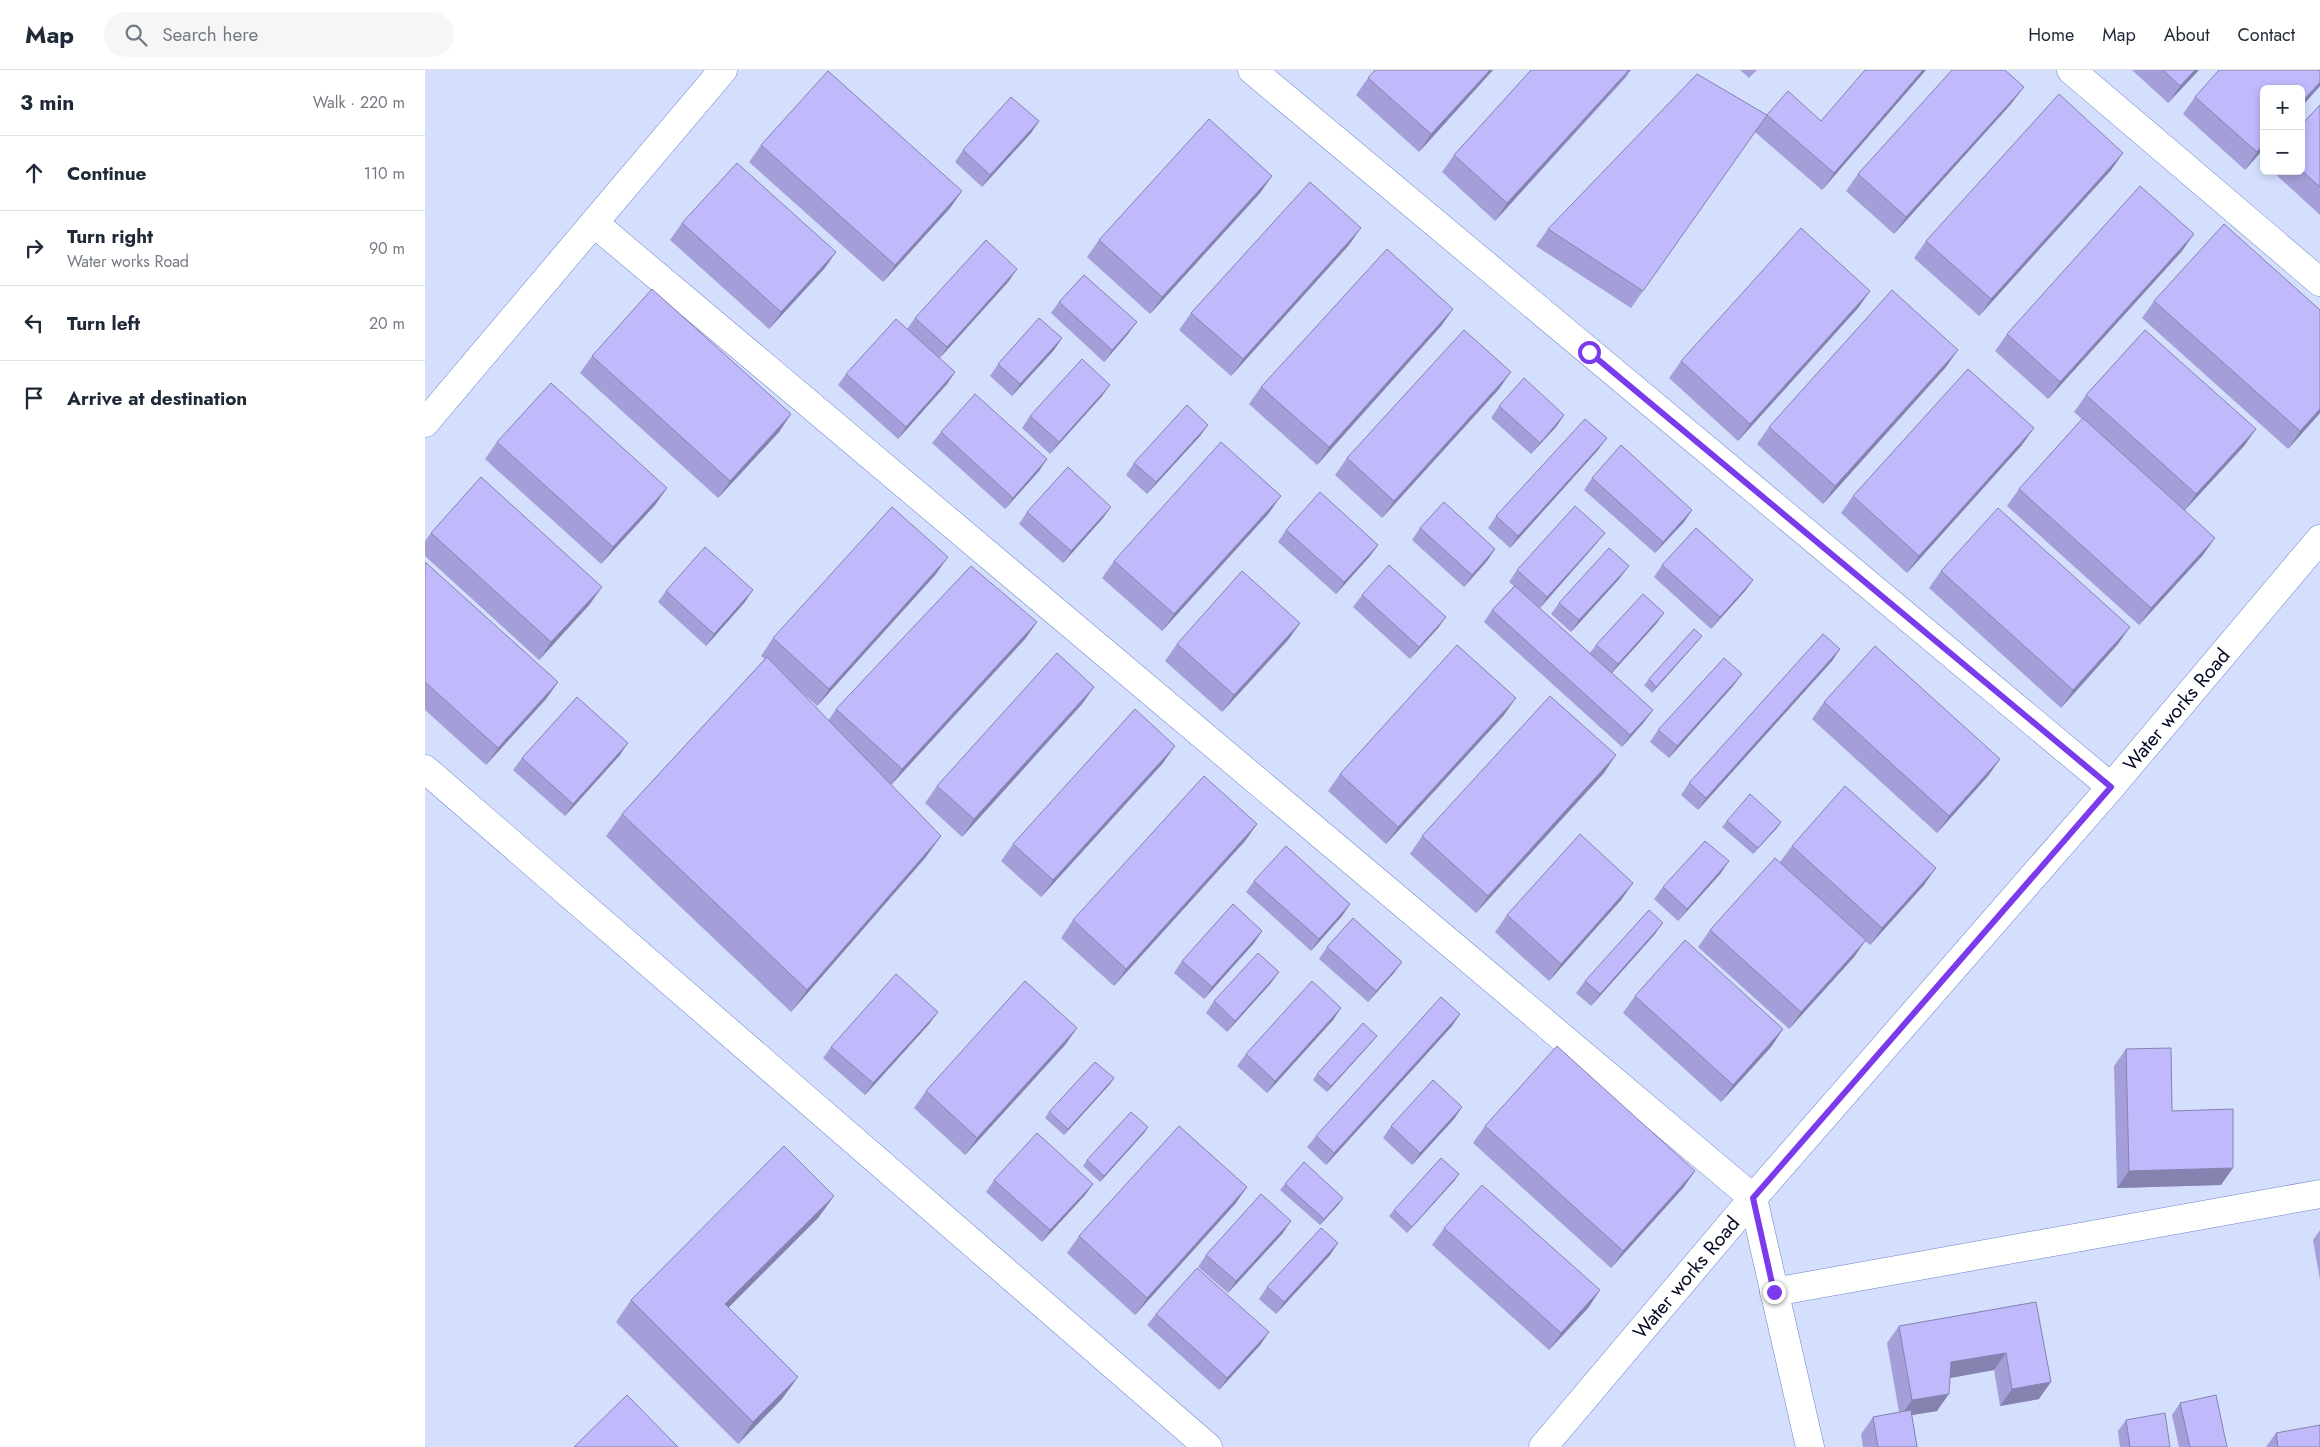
<!DOCTYPE html>
<meta charset="utf-8">
<style>
:root{--surface:#fff;--page:#f6f6f7;--text:#1f2937;--muted:#747a83;--line:#e0e1e3}
body{margin:0;font-family:Jost,sans-serif;background:var(--page);color:var(--text)}
.controls{position:absolute;right:15px;top:15px;display:grid;overflow:hidden;border-radius:8px;box-shadow:0 2px 8px #0003}
.controls button{width:45px;height:45px;display:grid;place-items:center;padding:0;border:0;border-bottom:1px solid var(--line);background:var(--surface);color:var(--text);font:25px sans-serif}
.stop{position:absolute;width:15px;height:15px;margin:-11px;border:4px solid #7c3aed;border-radius:50%;background:#fff}
.stop.end{background:#7c3aed;border-color:#fff;box-shadow:0 1px 5px #0008}
.list{margin:0;padding:0;list-style:none}
h2{display:flex;justify-content:space-between;align-items:center;height:65px;margin:0;padding:0 20px;font-size:21px}
h2 small{font-size:16px;font-weight:400;color:var(--muted)}
.list li{display:grid;grid-template-columns:32px 1fr auto;gap:15px;align-items:center;box-sizing:border-box;height:75px;padding:0 20px;border-top:1px solid var(--line)}
.list b{display:block;font-size:19px;white-space:nowrap}
.list p{margin:0;font-size:16px;white-space:nowrap;color:var(--muted)}
.list em{font-size:16px;font-style:normal;color:var(--muted)}
.icon{flex:none;width:28px;height:28px;fill:none;stroke:currentColor;stroke-width:2;stroke-linecap:round;stroke-linejoin:round}
.map{position:relative;flex:none;width:1895px;height:1377px;overflow:hidden}
header{display:flex;align-items:center;gap:30px;box-sizing:border-box;height:70px;padding:0 25px;background:var(--surface);border-bottom:1px solid var(--line)}
header strong{font-size:24px}
nav{display:flex;gap:28px;margin-inline-start:auto;font-size:18px}
.search{width:350px;height:45px;background:var(--page);display:flex;align-items:center;gap:12px;box-sizing:border-box;padding:0 18px;border-radius:28px;color:var(--muted);font-size:19px}
main{display:flex}
aside{flex:1;background:var(--surface)}
.map>svg:first-child{display:block}
.lines{fill:none;stroke-linecap:round;stroke-linejoin:round}
.minor-casing{stroke:#6d85ca;stroke-width:29}
.tertiary-casing{stroke:#6d85ca;stroke-width:29}
.minor{stroke:#fff;stroke-width:28}
.tertiary{stroke:#fff;stroke-width:28}
.wall{fill:#a59fd9}
.shaded-wall{fill:#8682b0}
.building{fill:#c0b9fc;stroke:#8682b0}
.route{stroke:#7c3aed;stroke-width:6}
.labels{text-anchor:middle;dominant-baseline:central;stroke-width:4.5;stroke-linejoin:round;paint-order:stroke}
.street-label{font-size:20px;fill:#050b25;stroke:#fff}
</style>
<header>
<strong>Map</strong>
<div class="search"><svg class="icon" aria-label="search" viewBox="0 0 24 24"><circle cx="10" cy="10" r="6"/><path d="M15 15l6 6"/></svg>Search here</div>
<nav><a>Home</a><a>Map</a><a>About</a><a>Contact</a></nav>
</header>
<main>
<aside>
<h2>3 min<small>Walk · 220 m</small></h2>
<ul class="list">
<li><svg class="icon" aria-label="ahead" viewBox="0 0 24 24"><path d="M12 20V5M6 11l6-6 6 6"/></svg><div><b>Continue</b></div><em>110 m</em></li>
<li><svg class="icon" aria-label="right" viewBox="0 0 24 24"><path d="M7 20v-9h11M14 6l5 5-5 5"/></svg><div><b>Turn right</b><p>Water works Road</p></div><em>90 m</em></li>
<li><svg class="icon" aria-label="left" viewBox="0 0 24 24"><path d="M17 20v-9H6M10 6l-5 5 5 5"/></svg><div><b>Turn left</b></div><em>20 m</em></li>
<li><svg class="icon" aria-label="arrive" viewBox="0 0 24 24"><path d="M6 21V4h12l-3 4 3 4H6"/></svg><div><b>Arrive at destination</b></div></li>
</ul>
</aside>
<div class="map">
<svg width="1895" height="1377" viewBox="0 0 1895 1377">
<rect width="100%" height="100%" fill="#d3dffd"/>
<g class="lines">
<defs>
<g id="minor">
<polyline points="827,0 1686,717"/>
<polyline points="1646,0 1895,212"/>
<polyline points="169,153 1328,1128 1385,1377"/>
<polyline points="0,353 298,0"/>
<polyline points="0,699 783,1377"/>
<polyline points="1349,1222 1895,1124"/>
</g>
<g id="tertiary">
<path id="s1" d="M1118,1377l210,-249 358,-411 209,-248"/>
</g>
</defs>
<use href="#minor" class="minor-casing"/>
<use href="#tertiary" class="tertiary-casing"/>
<use href="#minor" class="minor"/>
<use href="#tertiary" class="tertiary"/>
</g>
<g class="wall">
<polygon points="950,0 1068,0 994,82 931,25 943,8"/>
<polygon points="1315,0 1332,0 1324,8"/>
<polygon points="1501,0 1397,120 1330,62 1206,238 1111,176 1123,159 1342,45 1396,51"/>
<polygon points="1707,0 1774,0 1743,33"/>
<polygon points="1895,0 1895,16 1820,100 1758,44 1770,27"/>
<polygon points="1204,4 1070,151 1017,102 1029,85"/>
<polygon points="1586,34 1469,164 1421,121 1433,104"/>
<polygon points="1895,35 1895,145 1847,101 1876,101 1876,55"/>
<polygon points="614,51 606,63 557,117 530,92 538,80"/>
<polygon points="336,75 537,121 525,138 458,212 324,92"/>
<polygon points="1698,83 1686,100 1554,246 1489,188 1501,171"/>
<polygon points="847,106 835,123 725,244 662,187 674,170"/>
<polygon points="257,153 411,182 399,199 344,259 245,170"/>
<polygon points="924,175 806,306 754,260 766,243"/>
<polygon points="1757,181 1623,329 1570,281 1582,264"/>
<polygon points="584,211 514,288 530,302 522,314 473,369 413,315 421,304 482,259 490,248"/>
<polygon points="1445,221 1433,238 1313,371 1244,308 1256,291"/>
<polygon points="1729,231 1895,343 1863,379 1717,248"/>
<polygon points="634,232 703,264 679,292 626,243"/>
<polygon points="1028,239 1016,256 892,395 824,334 836,317"/>
<polygon points="637,268 629,280 587,326 565,306 573,294"/>
<polygon points="167,286 366,344 354,362 293,428 155,303"/>
<polygon points="1521,297 1398,434 1332,374 1344,357"/>
<polygon points="1074,319 957,448 910,405 922,388"/>
<polygon points="1661,325 1831,359 1819,376 1760,440 1778,485 1714,555 1582,436 1594,419 1657,349 1649,342"/>
<polygon points="677,326 625,384 597,358 605,346"/>
<polygon points="1074,336 1139,345 1131,357 1106,384 1066,348"/>
<polygon points="783,355 775,366 722,424 701,405 709,393"/>
<polygon points="516,362 622,389 614,401 580,439 507,373"/>
<polygon points="72,372 242,418 230,435 176,494 60,389"/>
<polygon points="1597,375 1482,503 1416,443 1428,426"/>
<polygon points="1173,380 1085,478 1063,458 1071,446"/>
<polygon points="1167,408 1267,440 1259,452 1230,483 1159,420"/>
<polygon points="686,437 678,448 638,493 594,454 602,442"/>
<polygon points="844,443 737,561 677,508 689,491"/>
<polygon points="995,458 1070,479 1062,491 1039,517 987,470"/>
<polygon points="861,460 953,475 945,486 911,524 853,472"/>
<polygon points="6,463 165,534 114,590 0,486 0,471"/>
<polygon points="1180,463 1171,474 1115,538 1165,583 1171,575 1239,543 1231,554 1187,603 1228,640 1219,652 1197,677 1059,552 1067,540 1089,516 1084,512 1092,500"/>
<polygon points="0,492 133,612 121,629 61,695 0,640"/>
<polygon points="1237,495 1328,510 1320,521 1286,559 1229,507"/>
<polygon points="1516,501 1693,574 1636,638 1504,518"/>
<polygon points="511,504 392,636 372,618 403,651 411,639 612,552 600,569 466,715 516,766 500,788 366,942 181,766 197,744 340,589 336,586 348,568"/>
<polygon points="1195,508 1146,562 1126,544 1134,533"/>
<polygon points="241,521 320,532 281,576 233,532"/>
<polygon points="937,525 1021,547 1013,558 985,589 928,537"/>
<polygon points="875,553 863,570 797,642 740,591 752,574"/>
<polygon points="1277,566 1272,572 1227,623 1219,615 1224,609"/>
<polygon points="1415,579 1407,591 1273,740 1256,725 1264,713"/>
<polygon points="1317,604 1308,616 1244,688 1225,672 1233,660"/>
<polygon points="669,617 657,634 537,767 500,733 512,716"/>
<polygon points="1399,632 1575,689 1563,706 1512,763 1387,649"/>
<polygon points="1079,645 961,774 903,721 915,704"/>
<polygon points="195,685 140,746 88,700 97,688"/>
<polygon points="738,693 616,827 576,791 588,774"/>
<polygon points="1179,703 1051,843 985,784 997,766"/>
<polygon points="1302,751 1356,752 1352,758 1328,784 1297,757"/>
<polygon points="832,754 820,771 689,916 636,868 648,850"/>
<polygon points="1367,776 1499,815 1445,875 1440,871 1429,887 1364,959 1273,877 1285,860 1355,792"/>
<polygon points="1296,803 1253,851 1229,829 1238,817"/>
<polygon points="829,811 925,834 917,846 886,881 821,822"/>
<polygon points="1208,813 1196,830 1124,911 1070,862 1082,845"/>
<polygon points="837,861 829,873 779,929 749,903 757,891"/>
<polygon points="1230,864 1166,936 1151,923 1160,911"/>
<polygon points="902,877 977,892 968,904 943,932 894,889"/>
<polygon points="846,913 802,962 781,943 789,931"/>
<polygon points="1210,926 1358,959 1346,977 1296,1032 1198,943"/>
<polygon points="916,938 908,950 842,1023 812,996 821,984"/>
<polygon points="1035,944 1027,956 901,1095 882,1077 891,1066"/>
<polygon points="505,953 440,1025 398,988 406,977"/>
<polygon points="652,958 640,975 540,1085 489,1038 501,1021"/>
<polygon points="952,966 947,972 902,1022 888,1010 892,1004"/>
<polygon points="1701,979 1747,1041 1796,1115 1692,1118 1689,996"/>
<polygon points="689,1008 685,1014 639,1065 620,1048 624,1042"/>
<polygon points="1037,1037 1029,1049 987,1095 958,1068 966,1056"/>
<polygon points="1060,1056 1270,1101 1258,1118 1186,1198 1048,1073"/>
<polygon points="723,1057 719,1063 675,1112 658,1096 662,1090"/>
<polygon points="569,1110 668,1114 660,1125 617,1172 561,1122"/>
<polygon points="1030,1110 982,1163 964,1146 969,1140"/>
<polygon points="860,1114 914,1134 895,1155 855,1120"/>
<polygon points="822,1117 810,1134 710,1245 642,1183 654,1166"/>
<polygon points="409,1126 393,1148 303,1238 357,1329 313,1374 191,1252 206,1230"/>
<polygon points="1019,1158 1175,1220 1163,1238 1124,1280 1007,1175"/>
<polygon points="1895,1160 1895,1210 1888,1170"/>
<polygon points="858,1163 803,1223 773,1197 781,1185"/>
<polygon points="913,1173 905,1185 851,1244 834,1229 842,1217"/>
<polygon points="1611,1232 1614,1329 1575,1336 1569,1300 1525,1308 1512,1341 1486,1345 1492,1377 1438,1377 1436,1364 1448,1347 1474,1342 1462,1273 1474,1256"/>
<polygon points="731,1244 836,1274 794,1320 722,1255"/>
<polygon points="1755,1333 1802,1377 1754,1377 1747,1345"/>
<polygon points="1701,1350 1745,1377 1695,1377 1693,1361"/>
<polygon points="1851,1363 1895,1377 1841,1377"/>
</g>
<g class="shaded-wall">
<polygon points="1065,0 1068,0 994,82 1006,64"/>
<polygon points="1204,0 1206,0 1070,151 1082,133"/>
<polygon points="1498,0 1501,0 1397,120 1409,103"/>
<polygon points="1770,0 1774,0 1743,33 1755,16"/>
<polygon points="1895,12 1895,16 1876,37 1876,33"/>
<polygon points="1599,17 1586,34 1469,164 1481,147"/>
<polygon points="614,51 606,63 557,117 565,105"/>
<polygon points="1839,74 1839,78 1820,100 1832,82"/>
<polygon points="1698,83 1686,100 1554,246 1566,229"/>
<polygon points="847,106 835,123 725,244 737,227"/>
<polygon points="537,121 525,138 458,212 470,195"/>
<polygon points="936,158 924,175 806,306 818,289"/>
<polygon points="1769,164 1757,181 1623,329 1635,312"/>
<polygon points="411,182 399,199 344,259 356,242"/>
<polygon points="592,199 584,211 514,289 522,277"/>
<polygon points="1445,221 1433,238 1313,371 1325,354"/>
<polygon points="1028,239 1016,256 892,395 904,377"/>
<polygon points="712,252 703,264 679,292 687,280"/>
<polygon points="637,268 629,280 587,326 595,314"/>
<polygon points="1533,280 1521,297 1398,434 1410,416"/>
<polygon points="530,302 522,314 473,369 481,357"/>
<polygon points="1086,302 1074,319 957,448 969,431"/>
<polygon points="685,315 677,326 625,384 634,372"/>
<polygon points="1895,339 1895,343 1863,379 1875,361"/>
<polygon points="366,344 354,362 293,428 305,411"/>
<polygon points="1139,345 1131,357 1106,384 1115,373"/>
<polygon points="783,355 775,366 722,424 731,412"/>
<polygon points="1609,358 1597,375 1482,503 1494,486"/>
<polygon points="1831,359 1819,376 1759,441 1771,424"/>
<polygon points="1182,368 1173,380 1085,478 1093,466"/>
<polygon points="622,389 614,401 580,439 588,428"/>
<polygon points="242,418 230,435 176,494 188,477"/>
<polygon points="856,426 844,443 737,561 749,544"/>
<polygon points="686,437 678,448 638,493 646,481"/>
<polygon points="1267,440 1259,452 1230,483 1238,472"/>
<polygon points="1180,463 1171,474 1114,539 1122,527"/>
<polygon points="1790,468 1778,485 1714,555 1726,538"/>
<polygon points="953,475 945,486 911,524 919,512"/>
<polygon points="1070,479 1062,491 1039,517 1047,505"/>
<polygon points="523,487 511,504 392,636 404,619"/>
<polygon points="1204,496 1195,508 1146,562 1154,550"/>
<polygon points="1328,510 1320,521 1286,559 1295,547"/>
<polygon points="177,517 165,534 114,590 126,572"/>
<polygon points="328,520 320,532 281,576 289,564"/>
<polygon points="1239,543 1231,554 1184,606 1193,594"/>
<polygon points="1021,547 1013,558 985,589 994,577"/>
<polygon points="612,552 600,569 465,716 477,699"/>
<polygon points="875,553 863,570 797,642 809,625"/>
<polygon points="1705,557 1693,574 1636,638 1648,620"/>
<polygon points="1277,566 1272,572 1227,623 1231,617"/>
<polygon points="1415,579 1407,591 1273,740 1281,728"/>
<polygon points="1317,604 1308,616 1244,688 1252,676"/>
<polygon points="133,612 121,629 61,695 73,678"/>
<polygon points="669,617 657,634 537,767 549,749"/>
<polygon points="1091,628 1079,645 961,774 973,757"/>
<polygon points="1228,640 1219,652 1197,677 1205,665"/>
<polygon points="203,673 195,685 140,746 148,734"/>
<polygon points="750,676 738,693 616,827 628,810"/>
<polygon points="1191,685 1179,703 1051,843 1063,826"/>
<polygon points="1575,689 1563,706 1512,763 1524,746"/>
<polygon points="1356,752 1352,758 1328,784 1333,778"/>
<polygon points="832,754 820,771 689,916 701,899"/>
<polygon points="516,766 500,788 366,942 382,920"/>
<polygon points="1304,791 1296,803 1253,851 1262,839"/>
<polygon points="1511,798 1499,815 1445,875 1457,858"/>
<polygon points="1208,813 1196,830 1124,911 1136,894"/>
<polygon points="925,834 917,846 886,881 894,869"/>
<polygon points="1238,853 1230,864 1166,936 1175,924"/>
<polygon points="837,861 829,873 779,929 787,917"/>
<polygon points="1441,870 1429,887 1364,959 1376,942"/>
<polygon points="977,892 968,904 943,932 951,921"/>
<polygon points="854,902 846,913 802,962 810,951"/>
<polygon points="916,938 908,950 842,1023 850,1011"/>
<polygon points="513,942 505,953 440,1025 448,1013"/>
<polygon points="1035,944 1027,956 901,1095 909,1083"/>
<polygon points="652,958 640,975 540,1085 552,1068"/>
<polygon points="1358,959 1346,977 1296,1032 1308,1015"/>
<polygon points="952,966 947,972 902,1022 906,1016"/>
<polygon points="689,1008 685,1014 639,1065 643,1059"/>
<polygon points="1037,1037 1029,1049 987,1095 995,1083"/>
<polygon points="723,1057 719,1063 675,1112 679,1106"/>
<polygon points="1808,1098 1796,1115 1692,1118 1704,1101"/>
<polygon points="1270,1101 1258,1118 1186,1198 1198,1181"/>
<polygon points="1034,1104 1030,1110 982,1163 987,1157"/>
<polygon points="668,1114 660,1125 617,1172 625,1160"/>
<polygon points="822,1117 810,1134 710,1245 722,1228"/>
<polygon points="409,1126 393,1148 285,1256 300,1234"/>
<polygon points="918,1128 914,1134 895,1155 899,1149"/>
<polygon points="866,1151 858,1163 803,1223 811,1211"/>
<polygon points="913,1173 905,1185 851,1244 859,1232"/>
<polygon points="1175,1220 1163,1238 1124,1280 1136,1263"/>
<polygon points="844,1262 836,1274 794,1320 802,1308"/>
<polygon points="1581,1283 1569,1300 1514,1310 1526,1292"/>
<polygon points="373,1307 357,1329 313,1374 328,1352"/>
<polygon points="1626,1312 1614,1329 1575,1336 1587,1319"/>
<polygon points="1524,1324 1512,1341 1475,1347 1487,1330"/>
</g>
<g class="building">
<polygon points="950,0 1065,0 1006,64 943,8"/>
<polygon points="1106,0 1204,0 1082,133 1029,85"/>
<polygon points="1440,0 1498,0 1409,103 1342,45 1218,221 1123,159 1272,4 1342,45 1363,21 1396,51"/>
<polygon points="1527,0 1580,0 1599,17 1481,147 1433,104"/>
<polygon points="1738,0 1770,0 1755,16"/>
<polygon points="1794,0 1895,0 1895,12 1876,33 1876,19 1839,19 1839,74 1832,82 1770,27"/>
<polygon points="403,1 537,121 470,195 336,75"/>
<polygon points="1634,24 1698,83 1566,229 1501,171"/>
<polygon points="586,27 614,51 565,105 538,80"/>
<polygon points="1895,35 1895,117 1876,100 1876,55"/>
<polygon points="784,49 847,106 737,227 674,170"/>
<polygon points="312,93 411,182 356,242 257,153"/>
<polygon points="885,112 936,158 818,289 766,243"/>
<polygon points="1715,116 1769,164 1635,312 1582,264"/>
<polygon points="1799,154 1895,240 1895,339 1875,361 1729,231"/>
<polygon points="1376,158 1445,221 1325,354 1256,291"/>
<polygon points="561,170 592,199 522,277 490,248"/>
<polygon points="962,179 1028,239 904,377 836,317"/>
<polygon points="659,205 712,252 687,280 634,232"/>
<polygon points="227,219 366,344 305,411 167,286"/>
<polygon points="1467,220 1533,280 1410,416 1344,357"/>
<polygon points="614,248 637,268 595,314 573,294"/>
<polygon points="471,249 530,302 481,357 421,304"/>
<polygon points="1039,260 1086,302 969,431 922,388"/>
<polygon points="1720,260 1831,359 1771,424 1661,325"/>
<polygon points="657,289 685,315 634,372 605,346"/>
<polygon points="1543,299 1609,358 1494,486 1428,426"/>
<polygon points="1099,308 1139,345 1115,373 1074,336"/>
<polygon points="126,313 242,418 188,477 72,372"/>
<polygon points="550,324 622,389 588,428 516,362"/>
<polygon points="762,335 783,355 731,412 709,393"/>
<polygon points="1658,348 1790,468 1726,538 1594,419"/>
<polygon points="1160,349 1182,368 1093,466 1071,446"/>
<polygon points="796,372 856,426 749,544 689,491"/>
<polygon points="1196,375 1267,440 1238,472 1167,408"/>
<polygon points="643,397 686,437 646,481 602,442"/>
<polygon points="56,407 177,517 126,572 6,463"/>
<polygon points="895,422 953,475 919,512 861,460"/>
<polygon points="1019,432 1070,479 1047,505 995,458"/>
<polygon points="1150,436 1180,463 1122,527 1092,500"/>
<polygon points="467,437 523,487 404,619 348,568"/>
<polygon points="1573,438 1705,557 1648,620 1516,501"/>
<polygon points="1271,458 1328,510 1295,547 1237,495"/>
<polygon points="280,477 328,520 289,564 241,521"/>
<polygon points="1184,478 1204,496 1154,550 1134,533"/>
<polygon points="0,492 133,612 73,678 0,612"/>
<polygon points="964,495 1021,547 994,577 937,525"/>
<polygon points="546,496 612,552 477,699 411,639"/>
<polygon points="817,501 875,553 809,625 752,574"/>
<polygon points="1090,516 1228,640 1205,665 1067,540"/>
<polygon points="1218,524 1239,543 1193,594 1171,575"/>
<polygon points="1269,559 1277,566 1231,617 1224,609"/>
<polygon points="1398,564 1415,579 1281,728 1264,713"/>
<polygon points="1032,575 1091,628 973,757 915,704"/>
<polygon points="1450,576 1575,689 1524,746 1399,632"/>
<polygon points="632,583 669,617 549,749 512,716"/>
<polygon points="342,587 516,766 382,920 197,744"/>
<polygon points="1299,588 1317,604 1252,676 1233,660"/>
<polygon points="1125,626 1191,685 1063,826 997,766"/>
<polygon points="152,627 203,673 148,734 97,688"/>
<polygon points="710,639 750,676 628,810 588,774"/>
<polygon points="779,706 832,754 701,899 648,850"/>
<polygon points="1420,716 1511,798 1457,858 1367,776"/>
<polygon points="1325,724 1356,752 1333,778 1302,751"/>
<polygon points="1155,764 1208,813 1136,894 1082,845"/>
<polygon points="1280,771 1304,791 1262,839 1238,817"/>
<polygon points="861,776 925,834 894,869 829,811"/>
<polygon points="1350,788 1441,870 1376,942 1285,860"/>
<polygon points="808,834 837,861 787,917 757,891"/>
<polygon points="1224,840 1238,853 1175,924 1160,911"/>
<polygon points="928,848 977,892 951,921 902,877"/>
<polygon points="1260,870 1358,959 1308,1015 1210,926"/>
<polygon points="833,883 854,902 810,951 789,931"/>
<polygon points="471,904 513,942 448,1013 406,977"/>
<polygon points="600,911 652,958 552,1068 501,1021"/>
<polygon points="887,911 916,938 850,1011 821,984"/>
<polygon points="1016,927 1035,944 909,1083 891,1066"/>
<polygon points="938,953 952,966 906,1016 892,1004"/>
<polygon points="1132,976 1270,1101 1198,1181 1060,1056"/>
<polygon points="1746,978 1747,1041 1808,1039 1808,1098 1704,1101 1701,979"/>
<polygon points="670,992 689,1008 643,1059 624,1042"/>
<polygon points="1008,1010 1037,1037 995,1083 966,1056"/>
<polygon points="706,1042 723,1057 679,1106 662,1090"/>
<polygon points="754,1056 822,1117 722,1228 654,1166"/>
<polygon points="612,1063 668,1114 625,1160 569,1110"/>
<polygon points="359,1076 409,1126 300,1234 373,1307 328,1352 206,1230"/>
<polygon points="1016,1088 1034,1104 987,1157 969,1140"/>
<polygon points="879,1092 918,1128 899,1149 860,1114"/>
<polygon points="1057,1115 1175,1220 1136,1263 1019,1158"/>
<polygon points="836,1124 866,1151 811,1211 781,1185"/>
<polygon points="896,1158 913,1173 859,1232 842,1217"/>
<polygon points="772,1198 844,1262 802,1308 731,1244"/>
<polygon points="1611,1232 1626,1312 1587,1319 1581,1283 1526,1292 1524,1324 1487,1330 1474,1256"/>
<polygon points="202,1325 253,1377 149,1377"/>
<polygon points="1791,1325 1802,1377 1765,1377 1755,1333"/>
<polygon points="1486,1340 1492,1377 1453,1377 1448,1347"/>
<polygon points="1740,1343 1745,1377 1705,1377 1701,1350"/>
<polygon points="1895,1355 1895,1377 1853,1377 1851,1363"/>
</g>
<g class="lines">
<polyline class="route" points="1164,282 1686,717 1328,1128 1349,1222"/>
</g>
<g class="labels">
<g class="street-label">
<text stroke="none"><textPath href="#s1" startOffset="972">Water works Road</textPath></text>
<text stroke="none"><textPath href="#s1" startOffset="222">Water works Road</textPath></text>
</g>
</g>
</svg>
<div class="controls">
<button>+</button>
<button>−</button>
</div>
<div class="stop" style="left:1164px;top:282px"></div>
<div class="stop end" style="left:1349px;top:1222px"></div>
</div>
</main>
